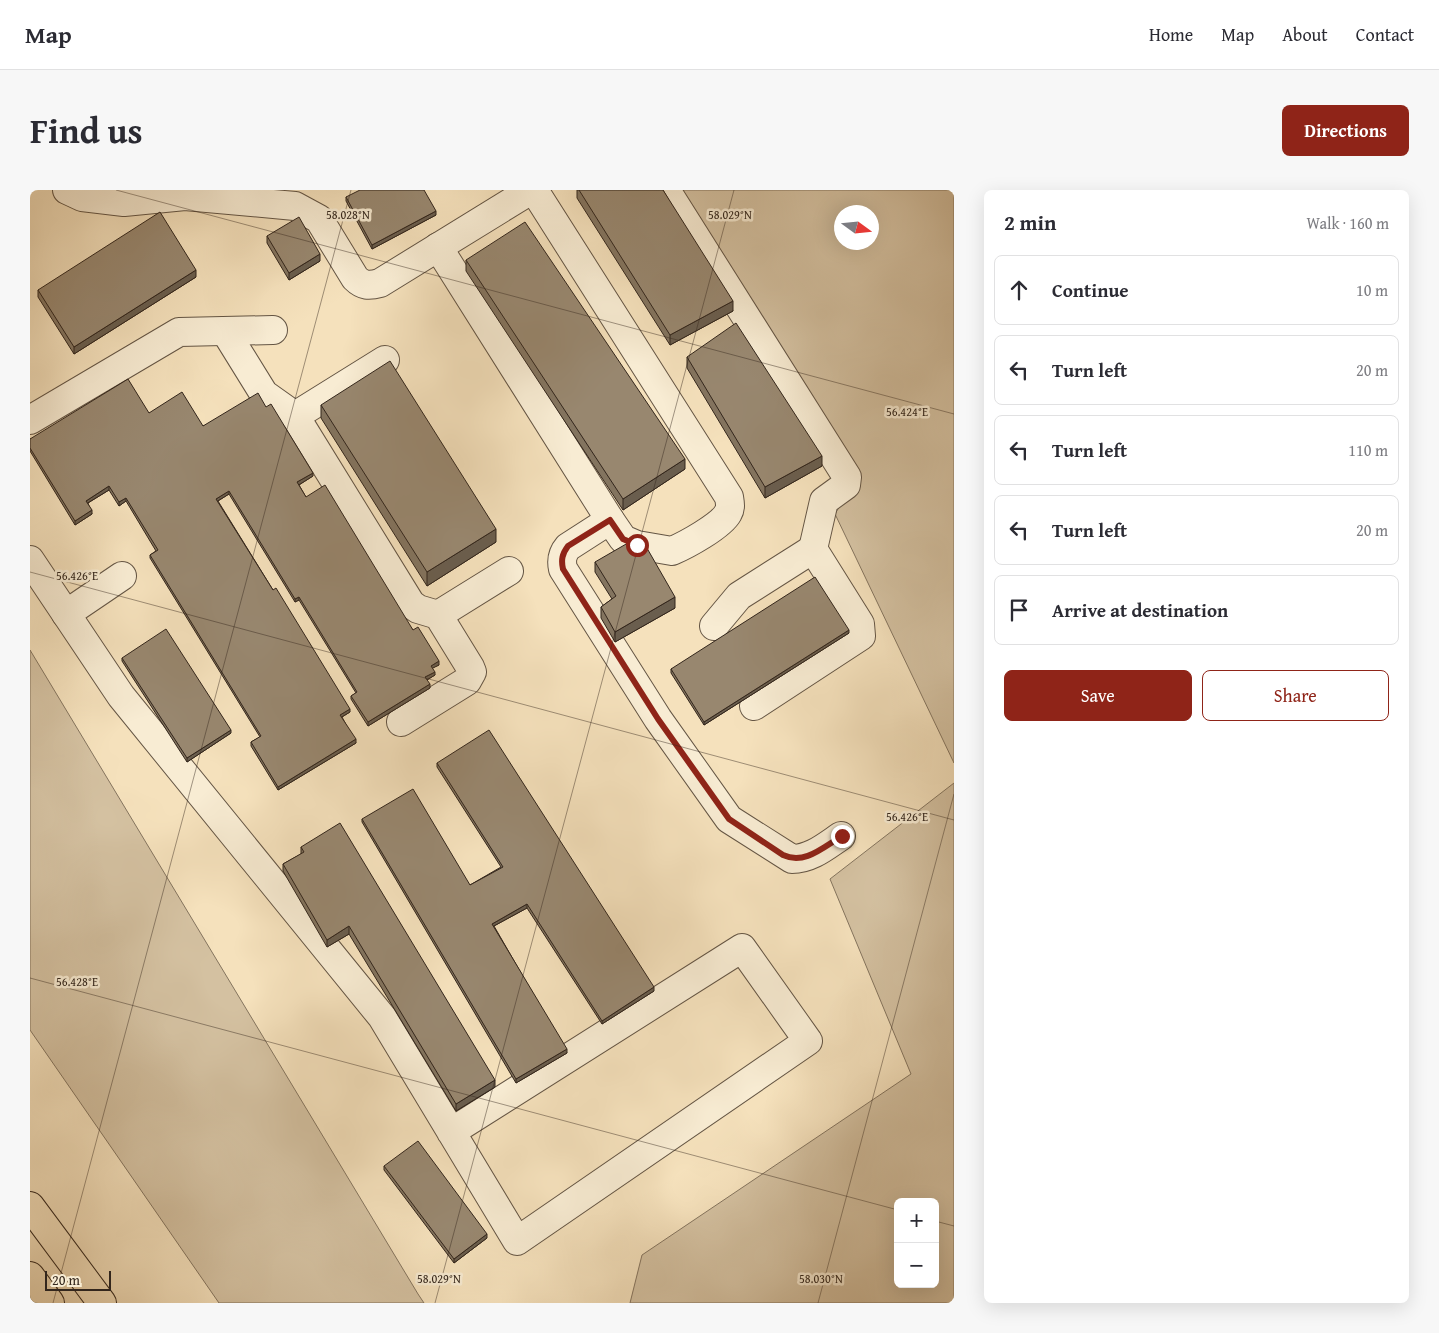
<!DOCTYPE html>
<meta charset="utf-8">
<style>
:root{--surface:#fff;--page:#f7f7f7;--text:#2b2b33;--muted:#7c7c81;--line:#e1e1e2;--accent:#8f2418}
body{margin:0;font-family:"Gentium Book Plus",serif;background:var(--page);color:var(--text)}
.controls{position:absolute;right:15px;bottom:15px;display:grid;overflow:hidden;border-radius:8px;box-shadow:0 5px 20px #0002}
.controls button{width:45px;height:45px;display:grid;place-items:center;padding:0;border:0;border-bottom:1px solid var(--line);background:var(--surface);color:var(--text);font:25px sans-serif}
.compass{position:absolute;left:804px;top:15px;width:45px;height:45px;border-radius:50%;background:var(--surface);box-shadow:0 5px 20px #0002;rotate:105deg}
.scale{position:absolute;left:15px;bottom:12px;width:66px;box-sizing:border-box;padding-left:5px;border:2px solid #33261c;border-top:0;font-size:14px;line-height:18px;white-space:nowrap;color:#33261c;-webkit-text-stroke:4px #f8ecd3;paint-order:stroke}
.stop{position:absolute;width:15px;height:15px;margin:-11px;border:4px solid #8f2418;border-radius:50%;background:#fff}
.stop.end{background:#8f2418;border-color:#fff;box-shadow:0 1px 5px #0008}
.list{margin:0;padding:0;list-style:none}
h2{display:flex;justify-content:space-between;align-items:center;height:65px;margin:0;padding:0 20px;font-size:21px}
h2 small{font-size:16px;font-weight:400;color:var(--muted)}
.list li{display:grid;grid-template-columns:32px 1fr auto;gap:15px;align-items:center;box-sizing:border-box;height:70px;margin:0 10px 10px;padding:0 10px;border:1px solid var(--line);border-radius:8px}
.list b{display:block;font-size:19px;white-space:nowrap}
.list em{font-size:16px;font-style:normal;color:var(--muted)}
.actions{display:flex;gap:10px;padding:15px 20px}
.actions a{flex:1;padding:11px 0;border:1px solid var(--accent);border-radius:8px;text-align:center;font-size:18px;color:var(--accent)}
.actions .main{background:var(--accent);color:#fff}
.icon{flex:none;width:28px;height:28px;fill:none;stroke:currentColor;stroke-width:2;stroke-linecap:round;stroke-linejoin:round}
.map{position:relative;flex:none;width:924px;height:1113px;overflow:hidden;border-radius:8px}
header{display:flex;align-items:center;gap:30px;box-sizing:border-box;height:70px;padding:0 25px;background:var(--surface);border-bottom:1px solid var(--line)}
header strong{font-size:24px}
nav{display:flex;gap:28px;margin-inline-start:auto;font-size:18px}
.intro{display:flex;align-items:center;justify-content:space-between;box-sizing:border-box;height:120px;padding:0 30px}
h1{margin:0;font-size:35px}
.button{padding:12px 22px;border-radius:8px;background:var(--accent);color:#fff;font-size:18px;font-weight:700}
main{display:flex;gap:30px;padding:0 30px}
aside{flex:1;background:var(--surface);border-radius:8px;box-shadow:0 5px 20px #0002}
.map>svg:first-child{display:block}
.green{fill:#d4c1a1;stroke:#84745e;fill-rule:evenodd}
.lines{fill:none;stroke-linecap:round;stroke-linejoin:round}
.minor-casing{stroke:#645544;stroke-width:30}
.highway-casing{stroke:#33261c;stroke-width:30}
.minor{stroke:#f8ecd3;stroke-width:28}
.highway{stroke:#f5e1bc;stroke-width:28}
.wall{fill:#83745f;stroke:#33261c}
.shaded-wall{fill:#6a5e4e;stroke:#33261c}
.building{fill:#98876f;stroke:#33261c}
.route{stroke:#8f2418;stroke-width:6}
.ticks{fill:none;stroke:#33261c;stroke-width:1;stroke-opacity:0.45}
.ticks-label{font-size:12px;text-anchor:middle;fill:#33261c;stroke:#f8ecd3;stroke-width:5;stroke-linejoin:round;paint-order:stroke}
</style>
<header>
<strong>Map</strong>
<nav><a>Home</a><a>Map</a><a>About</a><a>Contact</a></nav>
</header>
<div class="intro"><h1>Find us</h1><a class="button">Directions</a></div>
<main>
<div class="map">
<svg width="924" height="1113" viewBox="0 0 924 1113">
<rect width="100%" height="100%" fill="#f5e1bc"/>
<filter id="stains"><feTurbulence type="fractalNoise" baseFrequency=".004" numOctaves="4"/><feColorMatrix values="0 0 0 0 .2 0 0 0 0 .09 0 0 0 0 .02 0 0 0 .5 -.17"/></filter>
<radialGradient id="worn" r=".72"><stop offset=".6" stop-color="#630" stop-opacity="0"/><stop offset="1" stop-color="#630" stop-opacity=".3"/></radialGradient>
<g class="green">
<path d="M643,0h281v573l-119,-249 22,-37zM812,22h30v30h-30z"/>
<polygon points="0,460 388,1104 394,1113 189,1113 0,840"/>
<path d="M924,593v520h-324l12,-48 269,-181 -81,-195zM868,1012h37v82h-37z"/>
</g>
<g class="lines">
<defs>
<g id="minor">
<path d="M37,0l15,7 42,5 61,-6 110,10 24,13 36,59c8,8 14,8 25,5l151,-93"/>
<path d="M504,0l195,307c1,6 2,11 -1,16 -7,13 -42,32 -56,38l-35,-6 -14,-6 -13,-19 -42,27c-6,7 -7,13 -5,22l95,150 71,100 63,40c19,0 34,-13 49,-23"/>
<polyline points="636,0 817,287 816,295 794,311 783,359 830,434 831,446 724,516"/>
<polyline points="408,57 580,330"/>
<polyline points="195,141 234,204 265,226 381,414 388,419 408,425 440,477 442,482 437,491 371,532"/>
<polyline points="265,226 355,170"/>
<polyline points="0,230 149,142 243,140"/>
<polyline points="0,370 91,506 352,827 487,1051 778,851 712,758 421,942"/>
<polyline points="36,424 92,386"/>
<polyline points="408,425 479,381"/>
<polyline points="684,436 709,406 783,359"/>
</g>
<g id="highway">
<polyline points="0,1016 72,1113"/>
<polyline points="0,1086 20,1113"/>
</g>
</defs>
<use href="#minor" class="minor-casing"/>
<use href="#highway" class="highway-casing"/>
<use href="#minor" class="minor"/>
<use href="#highway" class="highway"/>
</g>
<g class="wall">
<polygon points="547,0 633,0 703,121 640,155 547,8"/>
<polygon points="316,7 406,25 342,59 316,11"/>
<polygon points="237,46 290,71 259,90 237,53"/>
<polygon points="436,70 655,279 593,320 436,81"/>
<polygon points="166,87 44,164 8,107 8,100"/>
<polygon points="657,167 792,276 735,308 657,178"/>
<polygon points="291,215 466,352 397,396 291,228"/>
<polygon points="236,217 283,286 269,295 276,307 383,440 409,475 402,478 405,485 397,490 400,498 338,536 321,509 321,506 326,503 269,410 265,412 199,304 188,311 243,400 320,522 312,527 326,553 248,600 221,556 221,552 230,547 120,368 120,365 126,361 96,311 89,316 79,300 58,313 62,324 45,335 0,261 0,249 119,223 173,236"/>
<polygon points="565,372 645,418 585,452 571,428 571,417 582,409 565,382"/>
<polygon points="819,443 674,535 641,483 641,479"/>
<polygon points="92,468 201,543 157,572 92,471"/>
<polygon points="407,573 624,801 572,834 497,718 464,736 537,863 486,893 332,632 332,629 440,695 471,677 407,577"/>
<polygon points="271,657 465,897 426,921 319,744 297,757 253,681 253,674 271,664"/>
<polygon points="354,976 457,1048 424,1073 354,980"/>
</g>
<g class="shaded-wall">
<polygon points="406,21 406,25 342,59 342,55"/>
<polygon points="290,64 290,71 259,90 259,83"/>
<polygon points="166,80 166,87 44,164 44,157"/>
<polygon points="703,111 703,121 640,155 640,145"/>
<polygon points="792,266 792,276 735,308 735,297"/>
<polygon points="655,269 655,279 593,320 593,309"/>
<polygon points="283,283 283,286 267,296 267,292"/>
<polygon points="79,296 79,300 56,314 56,311"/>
<polygon points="199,301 199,304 186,312 186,309"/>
<polygon points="96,308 96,311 89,316 89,312"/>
<polygon points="62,320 62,324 45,335 45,331"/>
<polygon points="466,339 466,352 397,396 397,382"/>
<polygon points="269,407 269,410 265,412 265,409"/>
<polygon points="645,407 645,418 585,452 585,442"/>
<polygon points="819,440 819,443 674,535 674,532"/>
<polygon points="409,471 409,475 401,479 401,476"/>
<polygon points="405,482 405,485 395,491 395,487"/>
<polygon points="400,494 400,498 338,536 338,532"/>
<polygon points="320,519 320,522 310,528 310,525"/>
<polygon points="201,540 201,543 157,572 157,568"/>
<polygon points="326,549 326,553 248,600 248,597"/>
<polygon points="497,714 497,718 462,737 462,734"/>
<polygon points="319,736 319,744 297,757 297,750"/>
<polygon points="624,797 624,801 572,834 572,831"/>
<polygon points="537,859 537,863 486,893 486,889"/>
<polygon points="465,890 465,897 426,921 426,914"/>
<polygon points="457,1044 457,1048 424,1073 424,1069"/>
</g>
<g class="building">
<polygon points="330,0 394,0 406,21 342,55 316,7"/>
<polygon points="549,0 633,0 703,111 640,145"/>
<polygon points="130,22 166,80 44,157 8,100"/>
<polygon points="269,27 290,64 259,83 237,46"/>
<polygon points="495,32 655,269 593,309 436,70"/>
<polygon points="706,133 792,266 735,297 657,167"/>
<polygon points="360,171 466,339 397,382 291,215"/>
<polygon points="98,189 119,223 152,202 173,236 228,203 236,217 241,214 283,283 267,292 276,307 295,295 383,440 388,437 409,471 401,476 405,482 395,487 400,494 338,532 321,506 327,502 269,407 265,409 199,301 186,309 243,400 246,398 320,519 310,525 326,549 248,597 221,552 231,546 120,365 128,360 96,308 89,312 79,296 56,311 62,320 45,331 0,258 0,249"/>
<polygon points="610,346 645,407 585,442 571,417 586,406 565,372"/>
<polygon points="785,387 819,440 674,532 641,479"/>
<polygon points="136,439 201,540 157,568 92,468"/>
<polygon points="459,540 624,797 572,831 497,714 462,734 537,859 486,889 332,629 383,599 440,695 473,677 407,573"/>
<polygon points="310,633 465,890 426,914 319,736 297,750 253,674 274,662 271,657"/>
<polygon points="388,951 457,1044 424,1069 354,976"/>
</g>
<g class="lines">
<path class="route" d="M607,355l-14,-6 -13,-19 -42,26c-6,8 -7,14 -5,23l95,150 71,100 54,36c22,10 40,-8 59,-19"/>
</g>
<path class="ticks" d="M86,0l838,224M0,382l924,248M0,788l868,232M905,1031l19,5M23,1113l298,-1113M405,1113l299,-1113M788,1113l136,-509"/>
<g class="ticks-label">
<text x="318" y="29">58.028°N</text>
<text x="700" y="29">58.029°N</text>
<text x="877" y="226">56.424°E</text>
<text x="47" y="390">56.426°E</text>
<text x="877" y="631">56.426°E</text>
<text x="47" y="796">56.428°E</text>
<text x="409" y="1093">58.029°N</text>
<text x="791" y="1093">58.030°N</text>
</g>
<rect width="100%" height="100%" filter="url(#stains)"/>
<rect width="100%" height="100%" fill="url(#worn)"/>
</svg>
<div class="controls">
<button>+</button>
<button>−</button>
</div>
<svg class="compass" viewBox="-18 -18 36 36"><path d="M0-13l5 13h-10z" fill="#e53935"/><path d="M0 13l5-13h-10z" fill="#7c7c81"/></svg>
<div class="scale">20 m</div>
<div class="stop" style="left:607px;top:355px"></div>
<div class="stop end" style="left:812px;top:646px"></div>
</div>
<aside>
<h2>2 min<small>Walk · 160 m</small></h2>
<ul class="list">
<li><svg class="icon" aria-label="ahead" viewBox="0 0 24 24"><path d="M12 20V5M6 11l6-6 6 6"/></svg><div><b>Continue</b></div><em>10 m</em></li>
<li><svg class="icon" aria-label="left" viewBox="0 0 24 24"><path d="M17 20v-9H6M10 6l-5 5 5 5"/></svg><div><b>Turn left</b></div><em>20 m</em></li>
<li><svg class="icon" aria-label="left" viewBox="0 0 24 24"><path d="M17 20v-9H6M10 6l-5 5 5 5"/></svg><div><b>Turn left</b></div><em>110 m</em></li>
<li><svg class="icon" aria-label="left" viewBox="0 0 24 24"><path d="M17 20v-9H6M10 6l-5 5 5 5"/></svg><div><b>Turn left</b></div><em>20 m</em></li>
<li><svg class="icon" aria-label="arrive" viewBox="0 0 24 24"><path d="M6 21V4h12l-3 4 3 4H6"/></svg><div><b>Arrive at destination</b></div></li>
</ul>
<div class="actions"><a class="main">Save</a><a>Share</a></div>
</aside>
</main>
